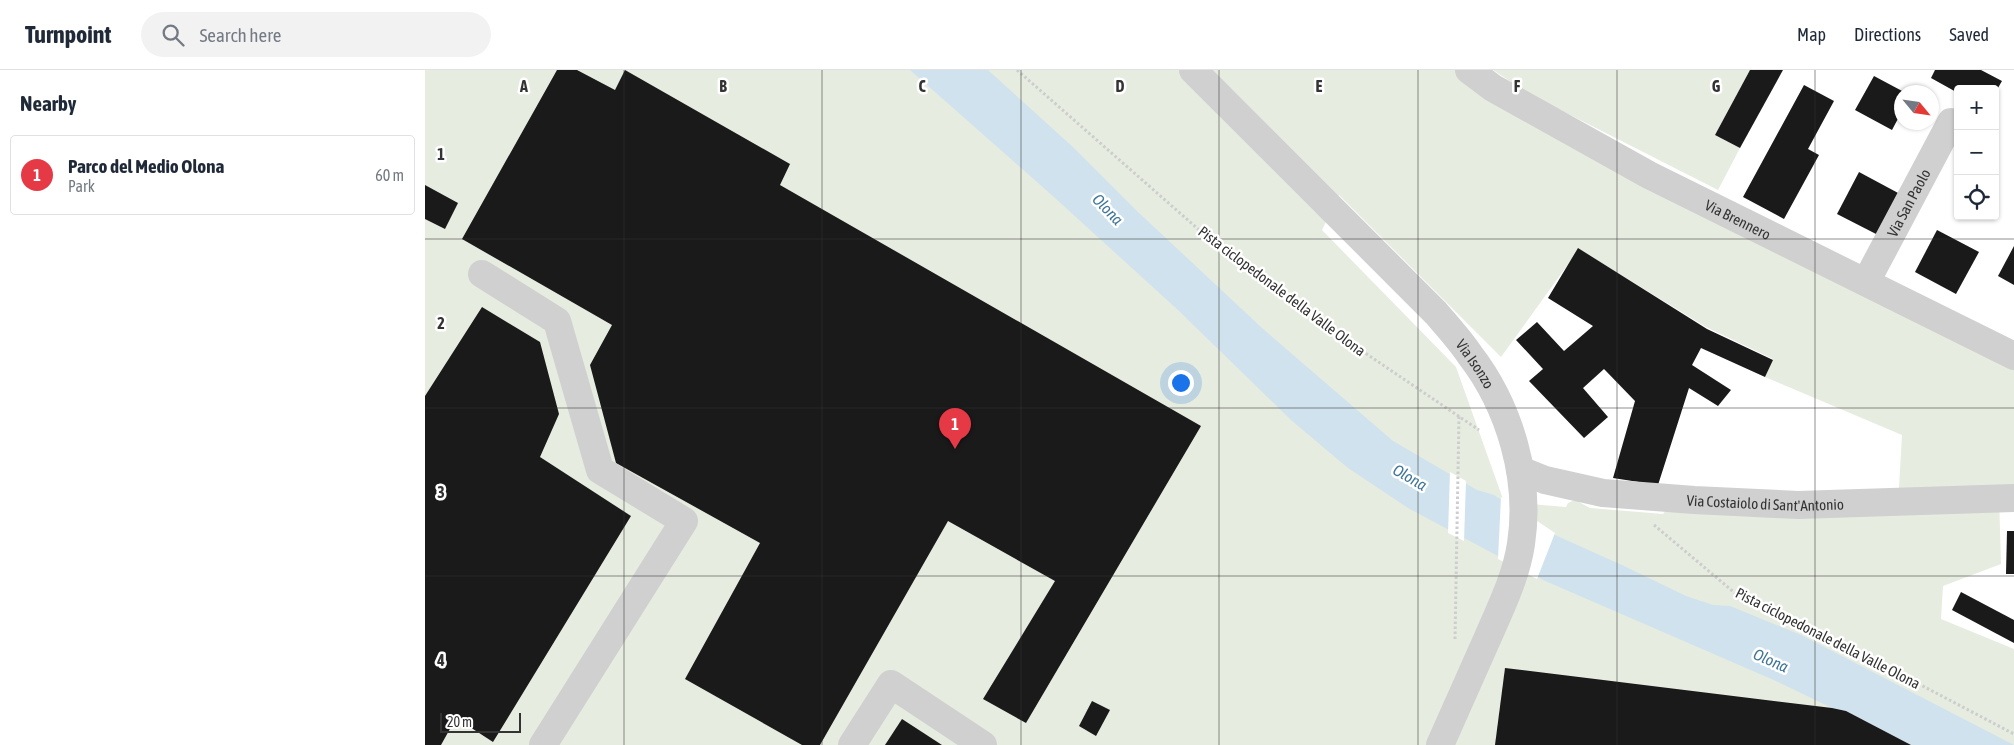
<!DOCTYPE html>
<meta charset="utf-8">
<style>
:root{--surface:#fff;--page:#f2f2f3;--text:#1f2937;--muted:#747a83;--line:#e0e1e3;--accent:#e63946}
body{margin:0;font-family:"Asap Condensed",sans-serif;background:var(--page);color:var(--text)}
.controls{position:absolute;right:15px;top:15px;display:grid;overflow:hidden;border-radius:5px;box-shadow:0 1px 4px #0004}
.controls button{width:45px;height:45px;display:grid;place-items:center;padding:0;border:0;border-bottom:1px solid var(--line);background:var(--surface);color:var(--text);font:25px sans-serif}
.compass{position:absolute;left:1469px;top:15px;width:45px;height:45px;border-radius:50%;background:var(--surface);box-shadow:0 1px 4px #0004;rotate:119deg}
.scale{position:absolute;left:15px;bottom:12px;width:81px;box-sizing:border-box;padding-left:5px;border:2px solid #333;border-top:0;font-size:14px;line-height:18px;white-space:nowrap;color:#333;-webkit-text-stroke:4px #fff;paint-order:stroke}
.you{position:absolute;left:755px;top:312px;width:18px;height:18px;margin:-12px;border:4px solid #fff;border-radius:50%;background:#1a73e8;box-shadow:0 0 0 8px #1a73e833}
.badge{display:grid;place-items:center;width:32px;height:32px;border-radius:50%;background:var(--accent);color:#fff;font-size:16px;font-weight:700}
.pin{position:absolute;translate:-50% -41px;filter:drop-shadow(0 1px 2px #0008)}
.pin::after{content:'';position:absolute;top:26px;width:18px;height:15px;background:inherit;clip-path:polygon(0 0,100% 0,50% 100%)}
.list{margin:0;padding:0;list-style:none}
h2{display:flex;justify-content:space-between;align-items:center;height:65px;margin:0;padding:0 20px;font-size:21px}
h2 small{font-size:16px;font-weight:400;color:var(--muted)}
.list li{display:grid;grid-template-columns:32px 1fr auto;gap:15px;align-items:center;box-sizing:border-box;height:80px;margin:0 10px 10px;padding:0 10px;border:1px solid var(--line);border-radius:5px}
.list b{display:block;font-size:19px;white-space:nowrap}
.list p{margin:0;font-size:16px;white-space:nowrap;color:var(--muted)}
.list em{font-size:16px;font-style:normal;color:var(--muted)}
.icon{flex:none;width:28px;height:28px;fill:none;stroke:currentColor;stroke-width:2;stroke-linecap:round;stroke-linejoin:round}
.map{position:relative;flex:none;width:1589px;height:675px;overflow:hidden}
header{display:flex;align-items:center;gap:30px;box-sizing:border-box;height:70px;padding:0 25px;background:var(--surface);border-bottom:1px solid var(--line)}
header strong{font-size:24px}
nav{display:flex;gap:28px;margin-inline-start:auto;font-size:18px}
.search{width:350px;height:45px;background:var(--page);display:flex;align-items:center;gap:12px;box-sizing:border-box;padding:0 18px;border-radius:28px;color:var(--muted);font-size:19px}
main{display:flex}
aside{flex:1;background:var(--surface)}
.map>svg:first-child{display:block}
.green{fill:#e6ecdf;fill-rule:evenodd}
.water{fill:#cfe2ee}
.pier{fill:#fff}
.building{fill:#1a1a1a}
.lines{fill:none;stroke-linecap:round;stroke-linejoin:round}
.path{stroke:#cdcdcd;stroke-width:3;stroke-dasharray:2.5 2.5;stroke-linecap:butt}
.minor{stroke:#d0d0d0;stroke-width:28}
.grid{fill:none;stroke:#333;stroke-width:1;stroke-opacity:0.55}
.labels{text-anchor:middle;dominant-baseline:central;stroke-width:5;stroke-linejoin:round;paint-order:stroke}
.street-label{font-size:15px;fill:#333;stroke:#fff}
.water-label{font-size:16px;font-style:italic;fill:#3f7597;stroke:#fff}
.grid-label{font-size:16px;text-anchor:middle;font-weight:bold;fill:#333;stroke:#fff;stroke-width:5;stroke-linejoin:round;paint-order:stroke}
</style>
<header>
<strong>Turnpoint</strong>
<div class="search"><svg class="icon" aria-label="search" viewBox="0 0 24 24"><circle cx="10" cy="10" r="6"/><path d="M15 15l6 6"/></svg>Search here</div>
<nav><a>Map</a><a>Directions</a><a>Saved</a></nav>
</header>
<main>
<aside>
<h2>Nearby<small></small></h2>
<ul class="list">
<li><span class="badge">1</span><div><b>Parco del Medio Olona</b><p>Park</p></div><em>60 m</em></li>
</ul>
</aside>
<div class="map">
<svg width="1589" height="675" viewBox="0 0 1589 675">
<rect width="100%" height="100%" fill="#fff"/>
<g class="green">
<path d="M0,0h1042l547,287v140h-15l2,67 -58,22 -2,33 73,30v96h-1589zM914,125l162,162 78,-108 127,78 67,32 -8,18 137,58 -4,70 -231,4 -4,5 -73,-6 -15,-8 -7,3 -2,4 -62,-5 -48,-135 -134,-137z"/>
<polygon points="1068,0 1325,0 1290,65 1315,78 1293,120 1106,25"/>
</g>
<polygon class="water" points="485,0 563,0 649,78 713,142 837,258 968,371 1052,420 1069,425 1130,465 1199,496 1261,526 1288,535 1305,536 1376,565 1589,675 1486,675 1421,641 1407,638 1351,611 1118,510 983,438 923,398 866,350 753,240 630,128"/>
<g class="pier">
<polygon points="1025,402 1041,411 1039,471 1023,463"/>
<polygon points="1076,427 1130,463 1112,509 1073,489"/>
</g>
<g class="building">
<polygon points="132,0 152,0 190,20 200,0 365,94 355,115 776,356 601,653 558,629 630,511 523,451 395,675 377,675 260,609 335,473 191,393 165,295 187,255 37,169"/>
<polygon points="1325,0 1358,0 1315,78 1290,65"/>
<polygon points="1510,0 1556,0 1577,11 1570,23 1570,19 1533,19 1533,23 1506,8"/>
<polygon points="1449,6 1479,22 1476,22 1476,43 1467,60 1430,40"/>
<polygon points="1379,15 1409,31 1383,79 1394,85 1359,149 1318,127"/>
<polygon points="1434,102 1475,124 1453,165 1412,144"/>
<polygon points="0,115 33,133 20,159 0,149"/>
<polygon points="1512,160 1554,182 1531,224 1490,202"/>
<polygon points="1589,176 1589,215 1573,206"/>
<polygon points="1153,178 1282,259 1348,290 1340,307 1276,278 1267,295 1306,320 1293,336 1264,318 1233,415 1188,408 1210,331 1179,299 1158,318 1183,347 1159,368 1104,311 1118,299 1091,270 1112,252 1139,281 1168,256 1123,228"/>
<polygon points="57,237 115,272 134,344 115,387 206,446 68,672 31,648 16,675 0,675 0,326"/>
<polygon points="1582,461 1589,461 1589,504 1581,504"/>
<polygon points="1536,522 1589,550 1589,573 1527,540"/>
<polygon points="1080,598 1407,638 1421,641 1486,675 1070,675"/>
<polygon points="667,631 685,640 671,666 654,656"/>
<polygon points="477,649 517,675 460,675"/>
</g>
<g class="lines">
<g class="path">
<polyline points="592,0 797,180 915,266 1054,360"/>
<polyline points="1229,455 1311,524 1475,604 1589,664"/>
<polyline points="1030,569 1034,346"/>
</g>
<g class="minor">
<path id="s1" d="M768,0l243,243c12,14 24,27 34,42 40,52 61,124 51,189 -5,33 -20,63 -33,93 -16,36 -32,72 -48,108"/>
<path id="s2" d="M1044,0l24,18 156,87 365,181"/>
<polyline points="57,204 132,251 175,400 259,451 118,675"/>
<path id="s3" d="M1441,212l85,-160"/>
<path id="s4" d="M1095,400l25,10 58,13 91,7 104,5 216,-7"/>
<polyline points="427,675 466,614 558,675"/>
</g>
</g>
<path class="grid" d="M199,0v675M397,0v675M596,0v675M794,0v675M993,0v675M1192,0v675M1390,0v675M0,169h1589M0,338h1589M0,506h1589"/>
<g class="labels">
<g class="street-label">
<text stroke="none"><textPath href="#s3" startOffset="90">Via San Paolo</textPath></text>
<text stroke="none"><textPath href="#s2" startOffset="308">Via Brennero</textPath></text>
<text transform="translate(857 221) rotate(37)">Pista ciclopedonale della Valle Olona</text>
<text stroke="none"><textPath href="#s1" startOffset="408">Via Isonzo</textPath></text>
<text stroke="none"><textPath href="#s4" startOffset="249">Via Costaiolo di Sant'Antonio</textPath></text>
<text transform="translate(1403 568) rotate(27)">Pista ciclopedonale della Valle Olona</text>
</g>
<g class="water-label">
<text transform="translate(683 139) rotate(46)">Olona</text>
<text transform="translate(985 407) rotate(30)">Olona</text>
<text transform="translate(1346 590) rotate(24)">Olona</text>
</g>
</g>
<g class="grid-label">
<text x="99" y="22">A</text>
<text x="298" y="22">B</text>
<text x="497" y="22">C</text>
<text x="695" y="22">D</text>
<text x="894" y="22">E</text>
<text x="1092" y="22">F</text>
<text x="1291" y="22">G</text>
<text x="16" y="90">1</text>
<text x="16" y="259">2</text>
<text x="16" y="428">3</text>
<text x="16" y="596">4</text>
</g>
</svg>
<div class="controls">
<button>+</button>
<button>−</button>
<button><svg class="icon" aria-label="locate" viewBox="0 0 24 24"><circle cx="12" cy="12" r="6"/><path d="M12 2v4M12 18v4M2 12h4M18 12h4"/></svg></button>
</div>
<svg class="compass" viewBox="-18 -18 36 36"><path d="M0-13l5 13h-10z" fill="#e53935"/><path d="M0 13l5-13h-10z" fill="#747a83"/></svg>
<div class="scale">20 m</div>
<div class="you"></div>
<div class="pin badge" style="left:530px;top:379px">1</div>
</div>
</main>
